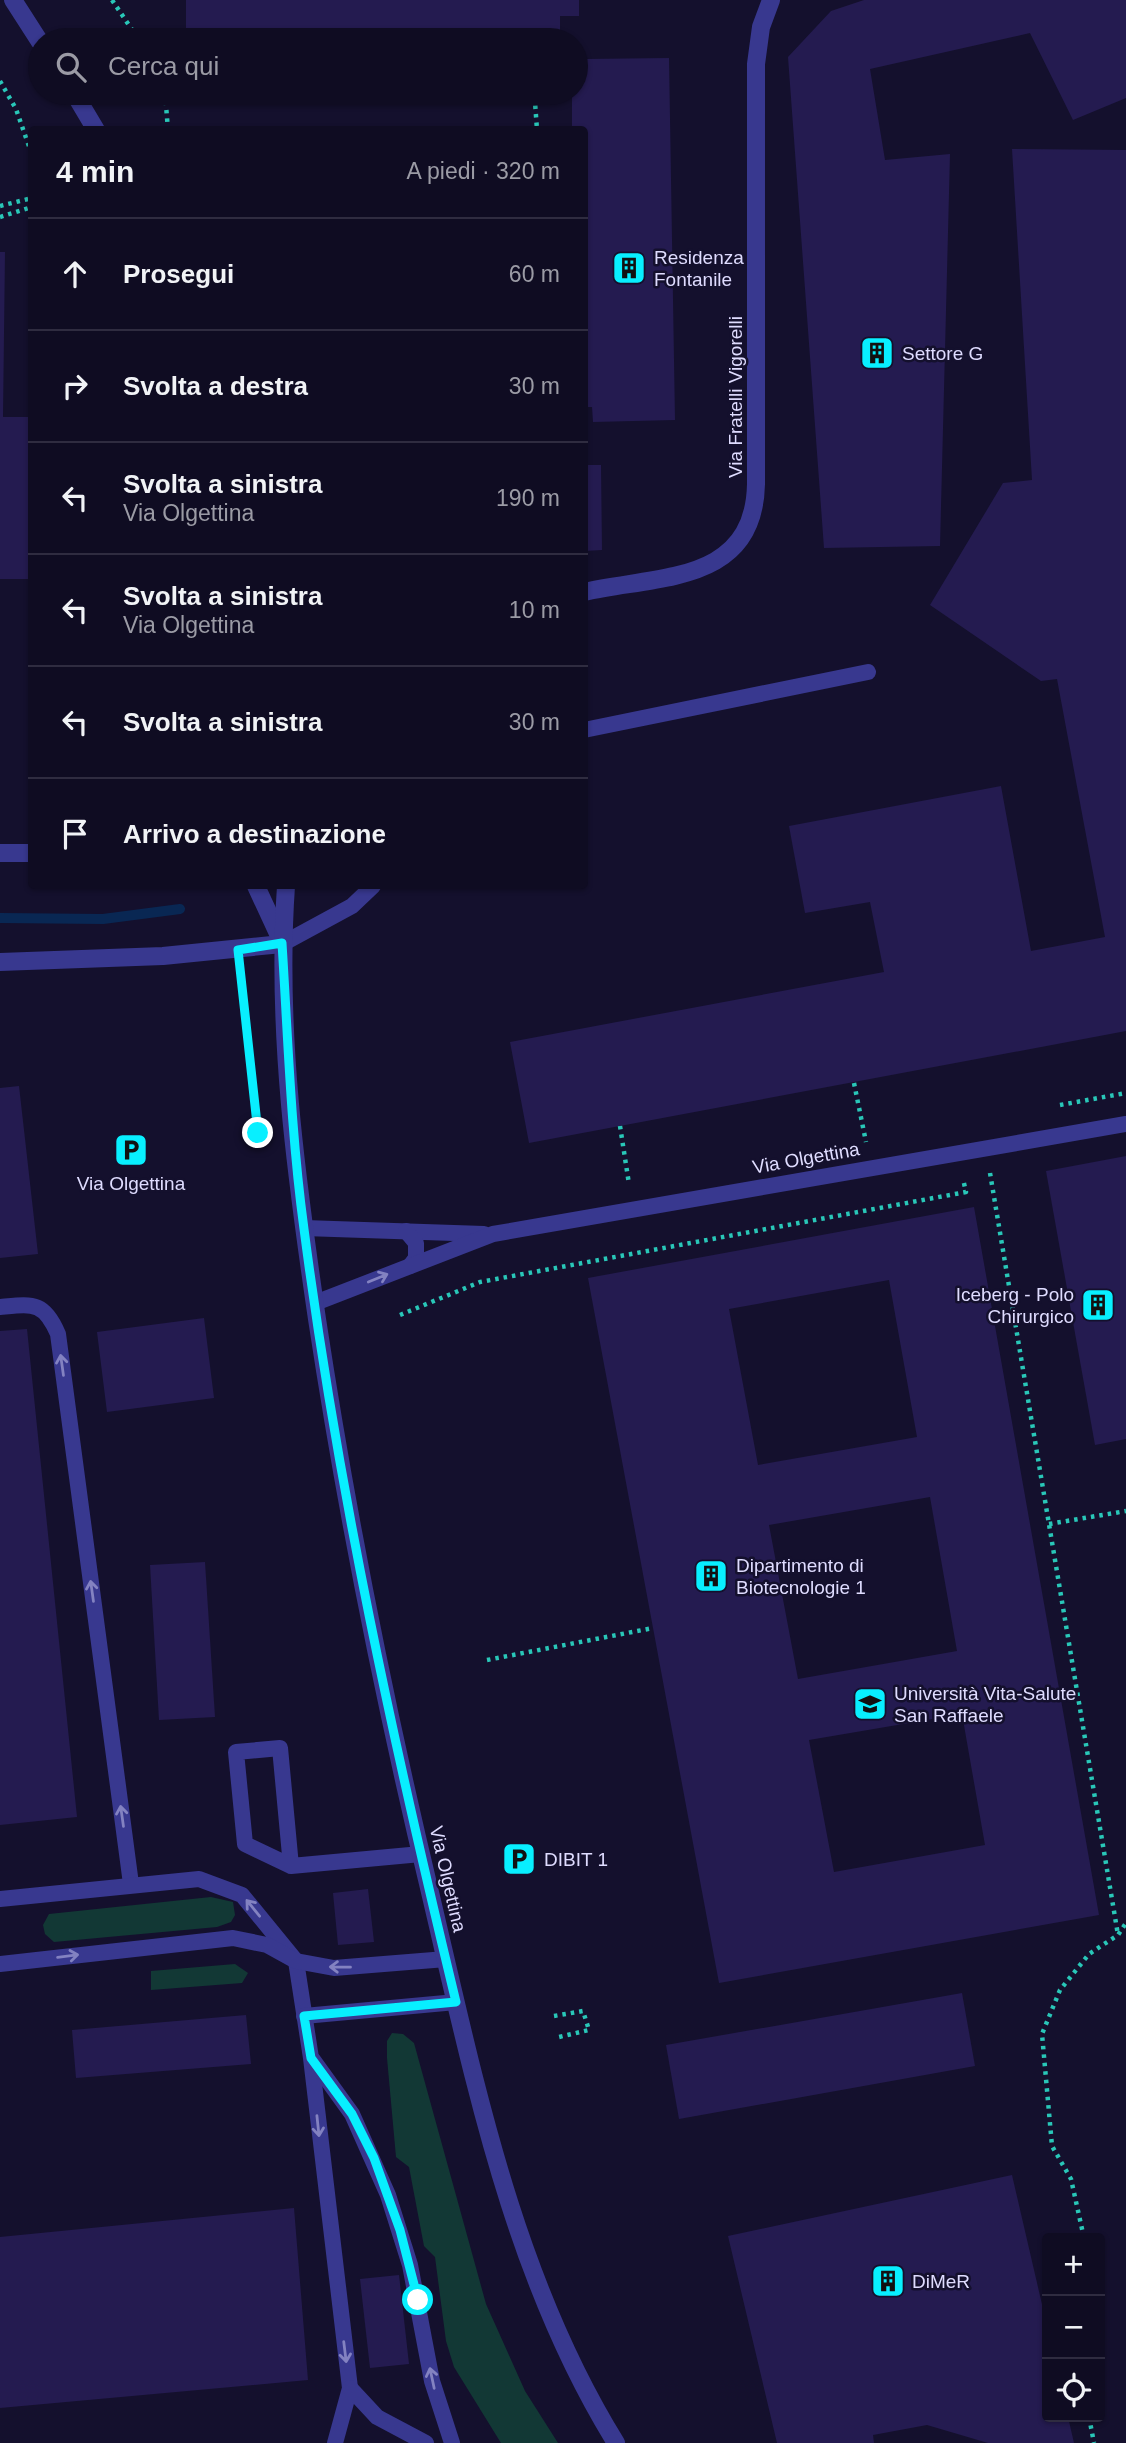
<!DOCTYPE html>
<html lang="it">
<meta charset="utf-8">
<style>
:root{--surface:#0f0c22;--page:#18152a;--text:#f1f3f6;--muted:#9b9ba5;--line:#2f2c40}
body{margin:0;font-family:Helvetica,sans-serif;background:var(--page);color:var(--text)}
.controls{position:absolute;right:21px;bottom:21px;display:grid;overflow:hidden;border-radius:7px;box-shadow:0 2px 5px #0004}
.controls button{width:63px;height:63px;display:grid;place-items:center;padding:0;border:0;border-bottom:2px solid var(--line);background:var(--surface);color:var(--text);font:35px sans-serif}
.stop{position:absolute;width:21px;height:21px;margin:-16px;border:5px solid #08efff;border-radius:50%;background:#fff}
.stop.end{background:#08efff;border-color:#fff;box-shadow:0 2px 7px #0008}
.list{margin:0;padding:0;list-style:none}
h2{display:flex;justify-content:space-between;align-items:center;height:91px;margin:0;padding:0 28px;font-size:30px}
h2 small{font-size:23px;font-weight:400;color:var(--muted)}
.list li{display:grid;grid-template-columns:46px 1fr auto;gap:21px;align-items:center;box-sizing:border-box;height:112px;padding:0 28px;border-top:2px solid var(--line)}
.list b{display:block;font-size:26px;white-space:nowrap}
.list p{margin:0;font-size:23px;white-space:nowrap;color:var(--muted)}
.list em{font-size:23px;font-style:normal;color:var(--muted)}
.icon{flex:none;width:38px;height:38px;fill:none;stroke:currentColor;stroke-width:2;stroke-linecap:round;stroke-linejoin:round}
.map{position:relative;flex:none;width:1126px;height:2443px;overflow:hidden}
.search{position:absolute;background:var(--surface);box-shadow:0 2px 5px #0004;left:28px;top:28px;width:560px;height:77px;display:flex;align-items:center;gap:18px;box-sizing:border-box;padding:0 24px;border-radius:38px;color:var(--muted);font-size:26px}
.panel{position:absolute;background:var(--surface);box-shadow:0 2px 5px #0004;left:28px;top:126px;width:560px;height:763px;border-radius:7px}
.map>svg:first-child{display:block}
.green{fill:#123835}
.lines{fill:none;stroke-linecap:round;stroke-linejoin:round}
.stream{stroke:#092753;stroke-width:10}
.building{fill:#241b50;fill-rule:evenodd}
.path{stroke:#29c7b8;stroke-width:4.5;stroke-dasharray:3.5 5;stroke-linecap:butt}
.service{stroke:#38388f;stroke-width:16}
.minor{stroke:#38388f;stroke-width:18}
.tertiary{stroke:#38388f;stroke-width:18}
.oneway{stroke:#8382c1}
.route{stroke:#08efff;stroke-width:9}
.labels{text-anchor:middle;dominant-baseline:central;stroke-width:5;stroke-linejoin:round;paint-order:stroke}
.poi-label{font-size:19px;fill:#dfdcff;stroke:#14102d;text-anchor:start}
.street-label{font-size:19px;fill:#dfdcff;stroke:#14102d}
</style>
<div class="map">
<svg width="1126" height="2443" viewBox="0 0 1126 2443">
<rect width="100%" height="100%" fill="#14102d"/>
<g class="green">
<polygon points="211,1897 233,1902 235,1915 231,1922 217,1927 54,1942 45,1934 43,1925 49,1914"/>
<polygon points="235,1964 248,1973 242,1983 151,1990 151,1971"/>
<polygon points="392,2033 403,2034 414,2043 486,2304 525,2391 558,2443 501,2443 454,2367 446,2341 435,2257 424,2246 409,2167 396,2157 387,2058 387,2041"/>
</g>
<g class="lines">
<polyline class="stream" points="0,918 103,919 180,909"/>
</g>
<g class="building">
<polygon points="186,0 579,0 579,16 560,16 560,32 186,31"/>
<polygon points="864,0 1126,0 1126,98 1073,120 1030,33 870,69 885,160 950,154 940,546 824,548 788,57 831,11"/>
<polygon points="669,58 675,420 593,422 592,407 584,407 584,130 572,130 572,93 576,93 576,72 587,71 586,59"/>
<polygon points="1012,149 1126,150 1126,1031 529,1143 510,1042 884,972 870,902 805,913 789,826 1001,786 1031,951 1105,937 1057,679 1041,681 930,605 1003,483 1032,480"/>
<polygon points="0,252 5,252 3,417 31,417 30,579 0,579"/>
<polygon points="584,452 588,452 588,465 601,465 602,550 584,551"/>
<polygon points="19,1086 38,1254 0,1258 0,1088"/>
<polygon points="1126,1156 1126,1439 1095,1445 1046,1171"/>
<path d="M974,1207l125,708 -380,68 -131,-705zM889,1280l28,157 -159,28 -29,-156zM930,1497l27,154 -159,28 -29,-154zM962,1714l23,131 -151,27 -25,-132z"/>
<polygon points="204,1318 214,1398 107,1412 97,1332"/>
<polygon points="27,1329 77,1817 0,1825 0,1331"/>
<polygon points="205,1562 215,1717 159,1720 150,1565"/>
<polygon points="368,1889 374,1942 338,1945 333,1893"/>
<polygon points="962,1993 975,2066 679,2119 666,2045"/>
<polygon points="246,2015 251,2064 76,2078 72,2030"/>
<polygon points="1012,2175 1047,2326 1047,2417 1068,2417 1074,2443 988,2443 927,2425 873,2435 874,2443 777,2443 728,2236"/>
<polygon points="294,2208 308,2380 0,2408 0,2237"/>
<polygon points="399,2275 409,2364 370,2368 360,2279"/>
</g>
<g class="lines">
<g class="path">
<polyline points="112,0 139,40"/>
<polyline points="0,81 16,109 32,155"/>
<polyline points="165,93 168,130"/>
<polyline points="525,93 535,102 537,130"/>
<polyline points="0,206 32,198"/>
<polyline points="0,217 32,207"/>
<polyline points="241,973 258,1133 267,1132"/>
<polyline points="854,1083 866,1142"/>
<polyline points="1060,1105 1126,1093"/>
<polyline points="620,1126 629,1184"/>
<polyline points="990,1173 1118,1935"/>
<polyline points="400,1315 480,1282 966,1192 963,1179"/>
<polyline points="1049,1524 1126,1511"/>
<polyline points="487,1660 653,1628"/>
<polyline points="554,2016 583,2011 589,2030 559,2037"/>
<polyline points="1084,2238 1071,2179 1052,2146 1042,2034 1060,1990 1089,1954 1118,1935 1126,1923"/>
<polyline points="1089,2417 1094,2443"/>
</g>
<g class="service">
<polyline points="584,730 868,672"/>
<polyline points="282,944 352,906 373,886"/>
<polyline points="304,1228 484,1234"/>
<polyline points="406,1231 416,1243 416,1258 410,1266"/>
<polyline points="315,1303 493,1234 1126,1124"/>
<path d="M0,1307c33,-3 44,-6 58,27l73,550"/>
<polyline points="291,1866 245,1844 236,1752 280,1748 291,1866 421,1854"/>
<polyline points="0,1899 199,1879 242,1895 296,1961 311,2058 350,2388 335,2443"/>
<polyline points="0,1964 233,1938 267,1945 296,1961 334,1968 446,1959"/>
<polyline points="304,2016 456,2002"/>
<polyline points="313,2060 352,2114 388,2195 410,2265 432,2381 452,2443"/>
<polyline points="350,2388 377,2417 426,2443"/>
</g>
<g class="minor">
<polyline points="13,0 40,42"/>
<polyline points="74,93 96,130"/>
<polyline points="0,853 32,853"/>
<polyline points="0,962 163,956 282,944"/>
</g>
<g class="tertiary">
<path d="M584,592c73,-17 170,-7 172,-108v-420l5,-37 10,-27"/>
<polyline points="256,886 281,940"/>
<path d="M286,886c-10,144 10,290 31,433 29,191 67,381 112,569 45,190 83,387 187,555"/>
</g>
</g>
<defs><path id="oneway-shaft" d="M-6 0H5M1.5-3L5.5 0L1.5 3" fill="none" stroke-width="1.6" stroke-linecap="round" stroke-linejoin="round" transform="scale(1.75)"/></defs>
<g class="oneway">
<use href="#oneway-shaft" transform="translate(378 1278) rotate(-22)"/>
<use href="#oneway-shaft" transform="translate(62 1365) rotate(-98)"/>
<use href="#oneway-shaft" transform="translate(92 1591) rotate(-98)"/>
<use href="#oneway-shaft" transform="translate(122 1816) rotate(-98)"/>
<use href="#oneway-shaft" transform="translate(253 1908) rotate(-129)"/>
<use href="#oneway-shaft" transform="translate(68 1956) rotate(-7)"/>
<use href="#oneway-shaft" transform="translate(340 1967) rotate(-179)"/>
<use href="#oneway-shaft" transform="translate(318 2126) rotate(84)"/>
<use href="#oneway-shaft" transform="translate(345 2352) rotate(83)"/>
<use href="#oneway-shaft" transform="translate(432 2378) rotate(-102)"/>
</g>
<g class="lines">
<path class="route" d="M258,1133l-20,-183 44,-7c6,96 9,191 22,286 34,261 90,517 152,773l-152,14 7,42 41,56 22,44 26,72 18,70"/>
</g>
<defs>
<symbol id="building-square" viewBox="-11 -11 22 22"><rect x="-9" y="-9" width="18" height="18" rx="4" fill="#08efff" stroke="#14102d"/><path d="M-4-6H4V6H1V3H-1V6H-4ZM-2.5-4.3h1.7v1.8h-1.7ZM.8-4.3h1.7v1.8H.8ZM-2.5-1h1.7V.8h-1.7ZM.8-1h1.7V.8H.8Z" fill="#111"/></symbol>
<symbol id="parking-square" viewBox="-11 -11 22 22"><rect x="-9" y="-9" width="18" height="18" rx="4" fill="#08efff" stroke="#14102d"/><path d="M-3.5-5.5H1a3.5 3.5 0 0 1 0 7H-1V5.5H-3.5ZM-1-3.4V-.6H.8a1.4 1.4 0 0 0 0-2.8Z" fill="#111"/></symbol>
<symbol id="university-square" viewBox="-11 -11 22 22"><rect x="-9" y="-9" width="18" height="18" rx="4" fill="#08efff" stroke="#14102d"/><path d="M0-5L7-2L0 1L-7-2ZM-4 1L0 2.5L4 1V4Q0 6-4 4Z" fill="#111"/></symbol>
</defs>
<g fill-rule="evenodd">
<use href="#building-square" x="610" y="249" width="38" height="38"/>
<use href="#building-square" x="858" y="334" width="38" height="38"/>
<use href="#parking-square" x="112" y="1131" width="38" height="38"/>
<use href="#building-square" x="1079" y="1286" width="38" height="38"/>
<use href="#building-square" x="692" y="1557" width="38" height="38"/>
<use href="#university-square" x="851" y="1685" width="38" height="38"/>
<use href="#parking-square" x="500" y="1840" width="38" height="38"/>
<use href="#building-square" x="869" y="2262" width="38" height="38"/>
</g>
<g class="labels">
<g class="poi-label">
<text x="654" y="257">Residenza<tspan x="654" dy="22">Fontanile</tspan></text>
<text x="902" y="353">Settore G</text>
<text x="131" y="1183" text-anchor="middle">Via Olgettina</text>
<text x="1074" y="1294" text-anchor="end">Iceberg - Polo<tspan x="1074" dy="22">Chirurgico</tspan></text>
<text x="736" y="1565">Dipartimento di<tspan x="736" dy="22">Biotecnologie 1</tspan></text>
<text x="894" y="1693">Università Vita-Salute<tspan x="894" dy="22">San Raffaele</tspan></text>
<text x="544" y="1859">DIBIT 1</text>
<text x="912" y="2281">DiMeR</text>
</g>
<g class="street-label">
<text transform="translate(735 397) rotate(-90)">Via Fratelli Vigorelli</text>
<text transform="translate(806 1158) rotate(-10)">Via Olgettina</text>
<text transform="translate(448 1879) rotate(77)">Via Olgettina</text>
</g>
</g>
</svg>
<div class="controls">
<button>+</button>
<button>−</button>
<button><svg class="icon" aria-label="locate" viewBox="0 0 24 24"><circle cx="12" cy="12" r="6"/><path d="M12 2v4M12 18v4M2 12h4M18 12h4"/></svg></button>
</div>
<div class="stop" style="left:418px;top:2300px"></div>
<div class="stop end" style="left:258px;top:1133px"></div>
<div class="search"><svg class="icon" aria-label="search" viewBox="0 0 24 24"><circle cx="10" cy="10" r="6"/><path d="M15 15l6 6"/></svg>Cerca qui</div>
<section class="panel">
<h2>4 min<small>A piedi · 320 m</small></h2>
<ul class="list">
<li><svg class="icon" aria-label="ahead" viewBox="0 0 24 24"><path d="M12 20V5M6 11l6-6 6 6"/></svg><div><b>Prosegui</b></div><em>60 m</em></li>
<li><svg class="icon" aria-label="right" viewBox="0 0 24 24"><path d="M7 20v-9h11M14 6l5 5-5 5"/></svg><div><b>Svolta a destra</b></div><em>30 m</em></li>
<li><svg class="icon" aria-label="left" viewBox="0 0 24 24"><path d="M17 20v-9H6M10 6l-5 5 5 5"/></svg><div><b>Svolta a sinistra</b><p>Via Olgettina</p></div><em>190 m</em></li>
<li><svg class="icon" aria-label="left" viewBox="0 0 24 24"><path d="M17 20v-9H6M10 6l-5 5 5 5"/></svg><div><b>Svolta a sinistra</b><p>Via Olgettina</p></div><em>10 m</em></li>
<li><svg class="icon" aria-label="left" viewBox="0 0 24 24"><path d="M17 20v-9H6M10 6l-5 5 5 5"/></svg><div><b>Svolta a sinistra</b></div><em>30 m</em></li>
<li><svg class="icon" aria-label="arrive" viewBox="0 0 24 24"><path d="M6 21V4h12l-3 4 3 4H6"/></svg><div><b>Arrivo a destinazione</b></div></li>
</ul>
</section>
</div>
